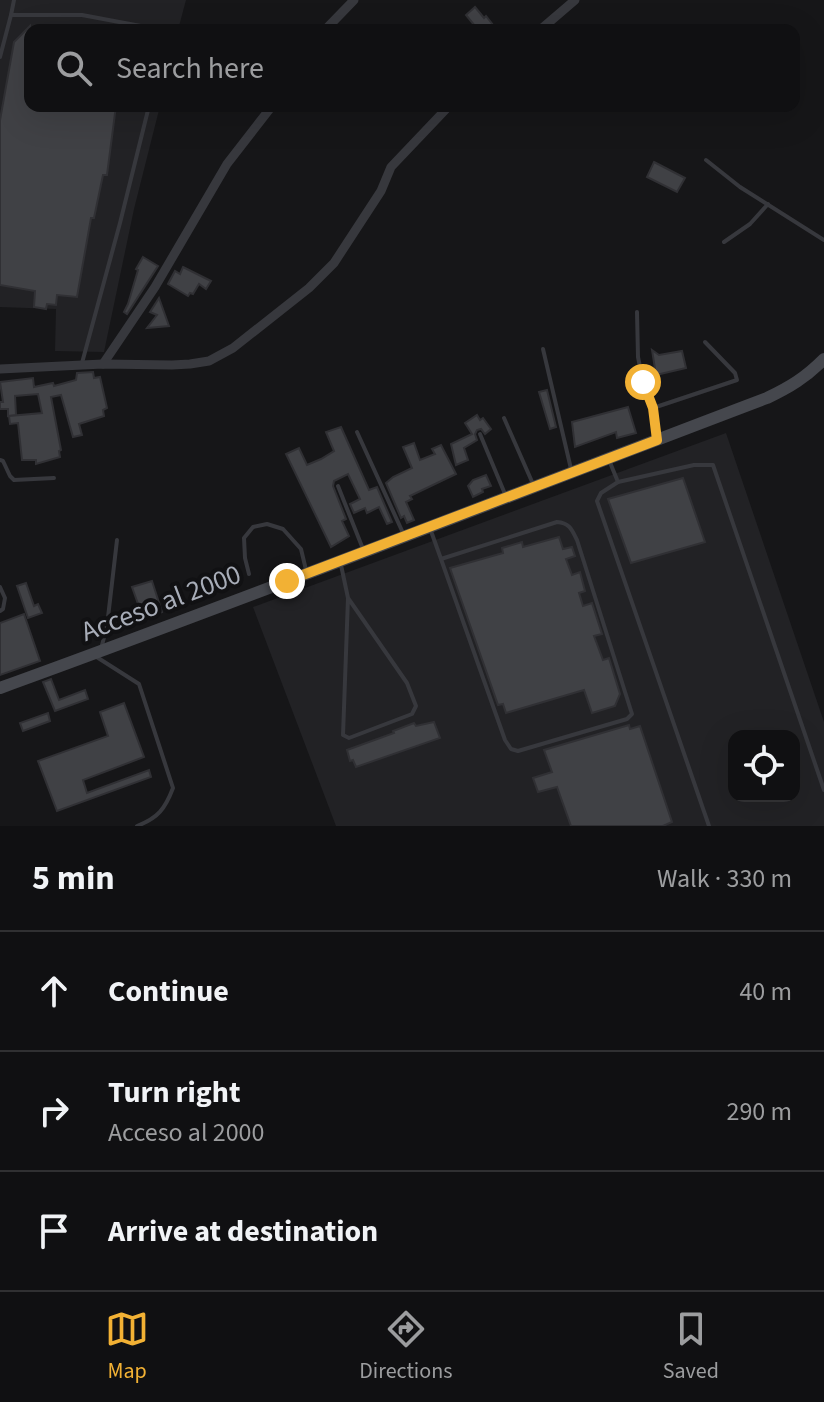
<!DOCTYPE html>
<meta charset="utf-8">
<style>
:root{--surface:#101012;--page:#19191b;--text:#f1f3f6;--muted:#9c9d9f;--line:#303032;--accent:#f2b134}
body{margin:0;font-family:"Source Sans 3",sans-serif;background:var(--page);color:var(--text)}
.controls{position:absolute;right:24px;bottom:24px;display:grid;overflow:hidden;border-radius:16px;box-shadow:0 8px 32px #0002}
.controls button{width:72px;height:72px;display:grid;place-items:center;padding:0;border:0;border-bottom:2px solid var(--line);background:var(--surface);color:var(--text);font:40px sans-serif}
.stop{position:absolute;width:24px;height:24px;margin:-18px;border:6px solid #f2b134;border-radius:50%;background:#fff}
.stop.end{background:#f2b134;border-color:#fff;box-shadow:0 2px 8px #0008}
.list{margin:0;padding:0;list-style:none}
h2{display:flex;justify-content:space-between;align-items:center;height:104px;margin:0;padding:0 32px;font-size:34px}
h2 small{font-size:26px;font-weight:400;color:var(--muted)}
.list li{display:grid;grid-template-columns:52px 1fr auto;gap:24px;align-items:center;box-sizing:border-box;height:120px;padding:0 32px;border-top:2px solid var(--line)}
.list b{display:block;font-size:30px;white-space:nowrap}
.list p{margin:0;font-size:26px;white-space:nowrap;color:var(--muted)}
.list em{font-size:26px;font-style:normal;color:var(--muted)}
.icon{flex:none;width:44px;height:44px;fill:none;stroke:currentColor;stroke-width:2;stroke-linecap:round;stroke-linejoin:round}
.map{position:relative;flex:none;width:824px;height:826px;overflow:hidden}
.search{position:absolute;background:var(--surface);box-shadow:0 8px 32px #0002;left:24px;right:24px;top:24px;height:88px;display:flex;align-items:center;gap:20px;box-sizing:border-box;padding:0 28px;border-radius:16px;color:var(--muted);font-size:30px}
.sheet{height:464px;background:var(--surface)}
nav{display:flex;justify-content:space-around;align-items:center;box-sizing:border-box;height:112px;border-top:2px solid var(--line);background:var(--surface);font-size:22px;color:var(--muted)}
nav a{display:grid;justify-items:center;gap:4px}
nav .on{color:var(--accent)}
.map>svg:first-child{display:block}
.built{fill:#222225;fill-rule:evenodd}
.building{fill:#404145;stroke:#303034;stroke-width:2}
.lines{fill:none;stroke-linecap:round;stroke-linejoin:round}
.lane{stroke:#37383d;stroke-width:4}
.street{stroke:#37383d;stroke-width:9}
.secondary{stroke:#45474d;stroke-width:12}
.route{stroke:#f2b134;stroke-width:10}
.labels{text-anchor:middle;dominant-baseline:central;stroke-width:8;stroke-linejoin:round;paint-order:stroke}
.street-label{font-size:28px;fill:#a8adb8;stroke:#111113}
</style>
<div class="map">
<svg width="824" height="826" viewBox="0 0 824 826">
<rect width="100%" height="100%" fill="#161618"/>
<g class="built">
<polygon points="0,0 186,0 178,30 30,30 30,106 160,106 134,209 104,352 55,351 56,309 0,307"/>
<path d="M726,433l98,289v104h-488l-83,-219zM734,736h60v60h-60z"/>
</g>
<g class="building">
<polygon points="475,7 484,18 486,16 497,30 471,30 475,26 466,15"/>
<polygon points="30,26 30,106 116,106 107,175 103,175 94,218 91,218 77,297 57,295 56,305 47,304 46,309 34,307 35,291 0,285 0,120 14,42"/>
<polygon points="654,162 685,178 677,192 647,177"/>
<polygon points="143,257 158,266 127,314 124,312 128,304 138,270 136,269"/>
<polygon points="183,267 211,281 206,289 199,284 193,294 190,293 188,296 168,284 175,271 180,274"/>
<polygon points="159,298 169,326 147,328 157,315 150,312"/>
<polygon points="652,350 659,355 682,351 686,368 656,375"/>
<polygon points="93,372 94,378 100,377 107,408 103,410 104,416 79,424 82,435 73,437 61,395 51,397 61,450 59,451 60,457 36,464 36,460 22,460 18,423 10,424 9,416 42,413 38,394 15,396 16,415 8,416 8,409 0,409 0,402 3,402 0,382 33,378 34,387 53,383 54,386 76,380 77,373"/>
<polygon points="547,390 556,427 550,429 539,392"/>
<polygon points="628,407 636,433 617,438 616,432 575,447 572,422"/>
<polygon points="477,415 480,420 483,418 491,429 485,434 481,429 477,430 475,434 477,440 464,448 468,460 456,465 451,444 472,434 465,423"/>
<polygon points="341,427 369,490 377,487 392,522 387,524 379,507 367,513 365,508 354,513 350,504 360,499 348,474 334,481 333,486 346,519 342,521 349,536 331,547 286,454 299,448 307,465 321,459 334,451 326,432"/>
<polygon points="414,443 420,460 435,454 432,449 441,445 456,474 410,496 412,499 406,502 414,520 407,523 404,516 401,518 386,483 393,477 412,468 403,447"/>
<polygon points="486,475 491,486 482,489 483,492 473,497 468,486 473,480"/>
<polygon points="683,478 705,542 631,563 608,499"/>
<polygon points="559,537 563,549 572,547 575,556 566,559 572,575 580,572 585,591 579,593 583,606 592,603 602,634 594,636 603,660 609,658 620,694 615,706 592,713 584,690 506,713 503,704 498,705 450,568 503,553 502,548 522,542 523,547"/>
<polygon points="152,581 162,612 143,618 132,587"/>
<polygon points="26,583 34,606 38,604 42,613 28,618 17,586"/>
<polygon points="24,614 40,661 0,675 0,623"/>
<polygon points="51,679 59,700 85,690 88,699 55,711 43,682"/>
<polygon points="124,703 144,757 83,780 87,793 149,770 151,777 57,811 38,761 108,736 100,712"/>
<polygon points="48,713 50,721 23,731 20,723"/>
<polygon points="434,722 440,738 356,767 353,760 350,761 347,750 394,733 393,731 414,723 416,726"/>
<polygon points="629,725 630,729 640,726 672,822 663,826 571,826 557,787 538,792 533,778 552,772 544,750"/>
</g>
<g class="lines">
<g class="lane">
<polyline points="11,15 14,0"/>
<polyline points="0,57 11,15 82,15 146,27 149,30"/>
<polyline points="706,160 740,187 824,240"/>
<polyline points="724,242 750,224 768,204"/>
<polyline points="637,312 638,357 643,382 653,408 657,437"/>
<polyline points="543,349 571,469"/>
<polyline points="82,363 120,223 149,106"/>
<polyline points="653,408 737,380 735,373 705,342"/>
<polyline points="504,418 533,484"/>
<polyline points="357,432 403,533"/>
<polyline points="480,434 505,494"/>
<polyline points="0,460 3,461 10,476 14,480 54,478"/>
<polyline points="609,460 618,482 601,493 597,501 709,826"/>
<polyline points="618,482 694,465 713,465 824,790"/>
<polyline points="338,486 363,549"/>
<path d="M431,531l10,28 64,181 6,9 7,2 109,-32 5,-5 -55,-174c-5,-10 -7,-17 -20,-18l-116,37"/>
<polyline points="341,565 348,598 343,735 349,738 412,714 416,706 407,683 348,598"/>
<polyline points="249,574 245,558 244,538 253,527 267,524 283,529 301,549 306,570"/>
<polyline points="0,587 5,598 3,609 0,611"/>
<polyline points="101,649 107,626 117,540"/>
<path d="M95,656l44,28 34,104c-8,21 -15,30 -36,38"/>
</g>
<g class="street">
<polyline points="325,30 354,0"/>
<polyline points="540,30 575,0"/>
<polyline points="103,364 155,287 227,164 272,106"/>
<polyline points="0,369 103,364 172,365 190,364 209,361 233,348 309,288 334,263 381,191 391,167 449,106"/>
</g>
<path class="secondary" d="M0,688c257,-93 511,-193 767,-290 23,-11 38,-20 57,-39"/>
</g>
<g class="lines">
<polyline class="route" points="287,581 657,440 653,408 643,382"/>
</g>
<g class="labels">
<g class="street-label">
<text transform="translate(161 603) rotate(-21)">Acceso al 2000</text>
</g>
</g>
</svg>
<div class="controls">
<button><svg class="icon" aria-label="locate" viewBox="0 0 24 24"><circle cx="12" cy="12" r="6"/><path d="M12 2v4M12 18v4M2 12h4M18 12h4"/></svg></button>
</div>
<div class="stop" style="left:643px;top:382px"></div>
<div class="stop end" style="left:287px;top:581px"></div>
<div class="search"><svg class="icon" aria-label="search" viewBox="0 0 24 24"><circle cx="10" cy="10" r="6"/><path d="M15 15l6 6"/></svg>Search here</div>
</div>
<section class="sheet">
<h2>5 min<small>Walk · 330 m</small></h2>
<ul class="list">
<li><svg class="icon" aria-label="ahead" viewBox="0 0 24 24"><path d="M12 20V5M6 11l6-6 6 6"/></svg><div><b>Continue</b></div><em>40 m</em></li>
<li><svg class="icon" aria-label="right" viewBox="0 0 24 24"><path d="M7 20v-9h11M14 6l5 5-5 5"/></svg><div><b>Turn right</b><p>Acceso al 2000</p></div><em>290 m</em></li>
<li><svg class="icon" aria-label="arrive" viewBox="0 0 24 24"><path d="M6 21V4h12l-3 4 3 4H6"/></svg><div><b>Arrive at destination</b></div></li>
</ul>
</section>
<nav>
<a class="on"><svg class="icon" aria-label="map" viewBox="0 0 24 24"><path d="M3 6l6-2 6 2 6-2v14l-6 2-6-2-6 2zM9 4v14M15 6v14"/></svg>Map</a>
<a><svg class="icon" aria-label="directions" viewBox="0 0 24 24"><path d="M12 3l9 9-9 9-9-9zM9 14v-3h6M13 9l2 2-2 2"/></svg>Directions</a>
<a><svg class="icon" aria-label="saved" viewBox="0 0 24 24"><path d="M7 4h10v16l-5-4-5 4z"/></svg>Saved</a>
</nav>
